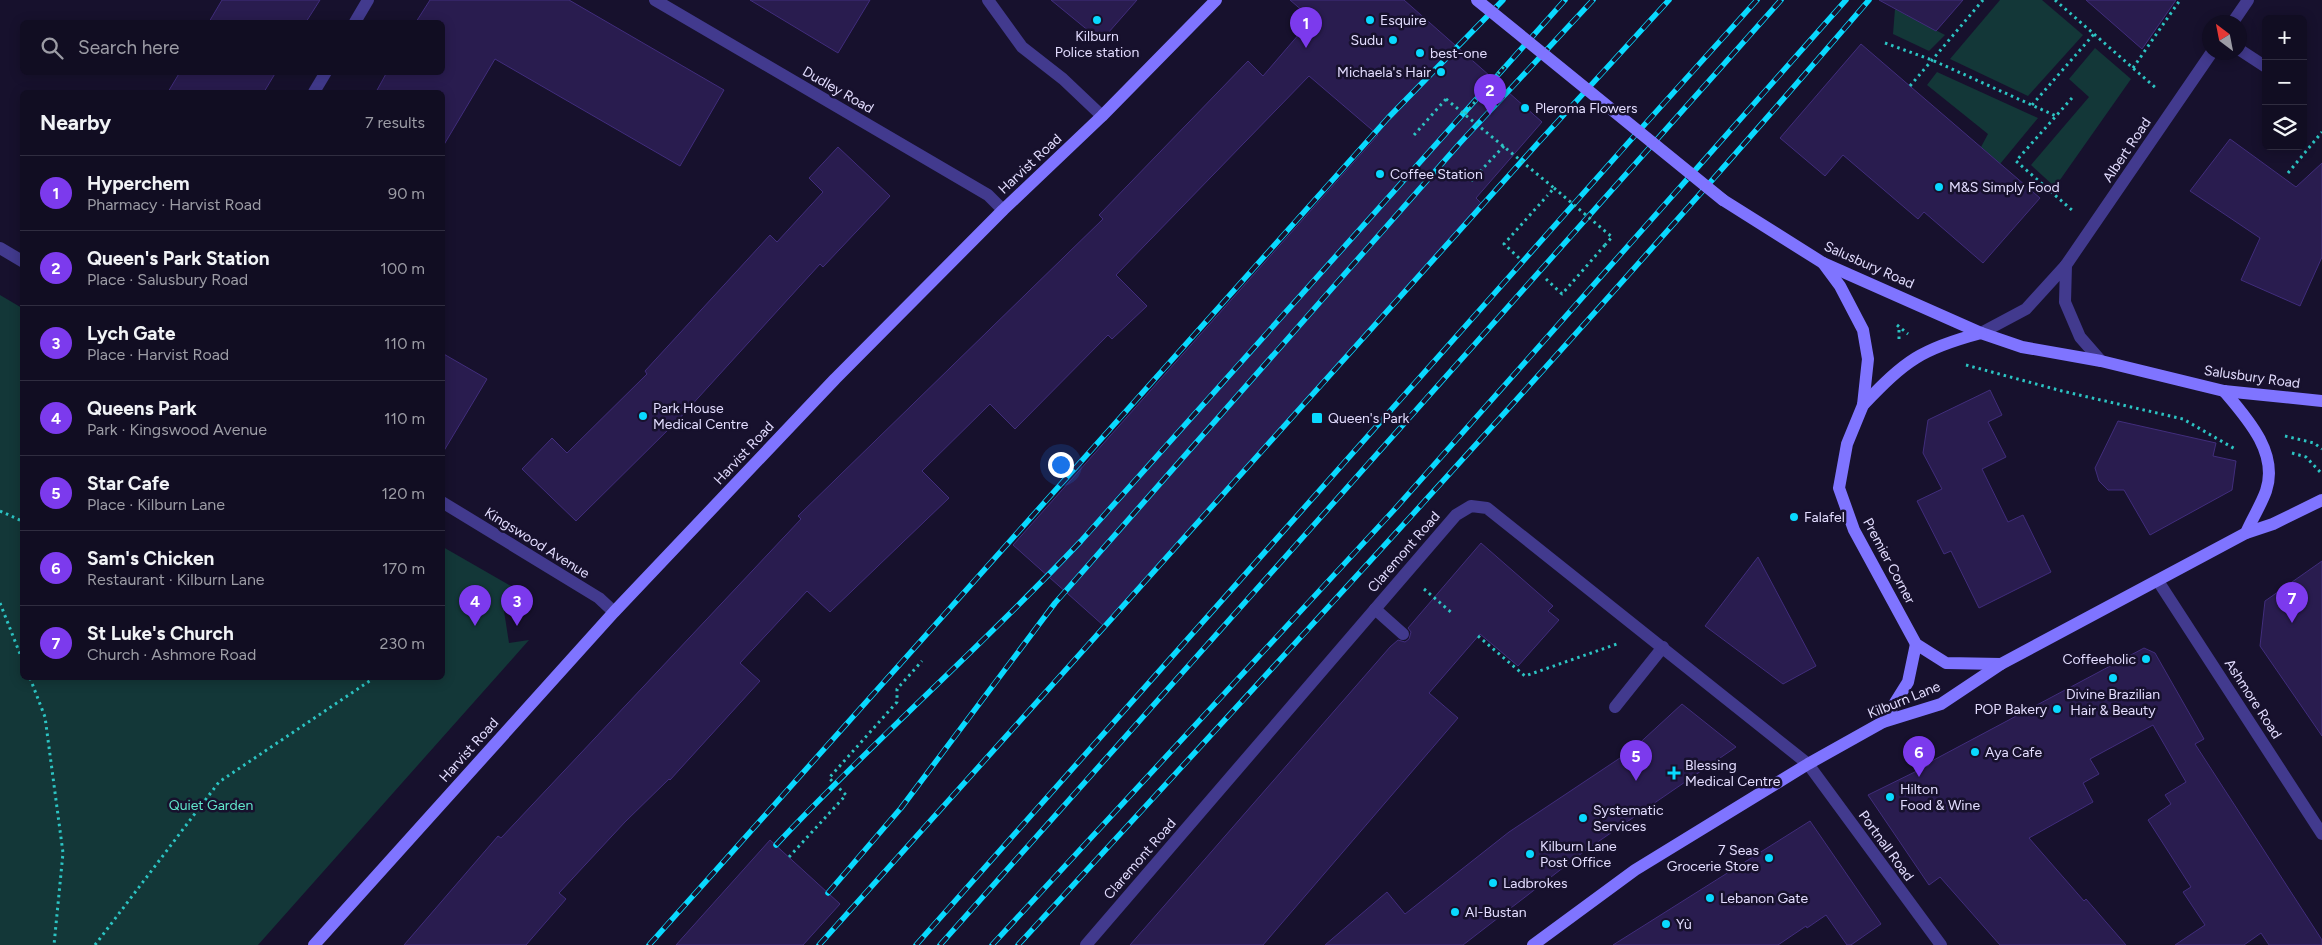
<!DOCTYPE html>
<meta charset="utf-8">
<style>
:root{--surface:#110d22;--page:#1a162a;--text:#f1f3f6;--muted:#9c9ca5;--line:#302d40;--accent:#7c3aed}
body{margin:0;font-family:Figtree,sans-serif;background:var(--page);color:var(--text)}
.controls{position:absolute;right:15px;top:15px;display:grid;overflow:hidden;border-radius:8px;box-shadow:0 2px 12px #0003}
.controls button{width:45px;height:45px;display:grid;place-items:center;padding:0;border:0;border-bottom:1px solid var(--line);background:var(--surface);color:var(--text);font:25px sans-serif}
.compass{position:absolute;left:2202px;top:15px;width:45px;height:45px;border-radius:50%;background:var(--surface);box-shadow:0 2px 12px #0003;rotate:328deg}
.you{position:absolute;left:1060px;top:464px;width:18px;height:18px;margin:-12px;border:4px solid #fff;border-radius:50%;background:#1a73e8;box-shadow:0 0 0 8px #1a73e833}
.badge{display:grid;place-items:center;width:32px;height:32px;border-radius:50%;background:var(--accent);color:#fff;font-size:16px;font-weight:700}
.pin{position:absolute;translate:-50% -41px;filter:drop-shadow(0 1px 2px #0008)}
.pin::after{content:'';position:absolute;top:26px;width:18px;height:15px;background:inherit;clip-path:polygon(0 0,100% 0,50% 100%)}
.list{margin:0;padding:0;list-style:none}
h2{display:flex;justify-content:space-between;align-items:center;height:65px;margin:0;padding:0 20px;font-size:21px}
h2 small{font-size:16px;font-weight:400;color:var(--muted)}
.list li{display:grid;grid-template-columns:32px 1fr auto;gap:15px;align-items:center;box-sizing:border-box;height:75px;padding:0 20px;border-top:1px solid var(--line)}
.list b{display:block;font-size:19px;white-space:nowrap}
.list p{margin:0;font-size:16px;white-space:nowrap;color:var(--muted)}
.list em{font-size:16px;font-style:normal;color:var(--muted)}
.icon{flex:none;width:28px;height:28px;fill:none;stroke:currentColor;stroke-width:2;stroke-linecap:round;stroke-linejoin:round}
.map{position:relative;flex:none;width:2322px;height:945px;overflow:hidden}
.search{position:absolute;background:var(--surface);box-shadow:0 2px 12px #0003;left:20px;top:20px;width:425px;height:55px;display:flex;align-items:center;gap:12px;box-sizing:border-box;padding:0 18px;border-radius:8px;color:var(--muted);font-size:19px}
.panel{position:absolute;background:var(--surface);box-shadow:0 2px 12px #0003;left:20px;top:90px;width:425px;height:590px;border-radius:8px}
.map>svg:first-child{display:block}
.green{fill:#133738}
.building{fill:#291c4f;stroke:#412d7c}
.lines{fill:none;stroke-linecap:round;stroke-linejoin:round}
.path{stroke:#2cc4c3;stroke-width:3;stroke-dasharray:2.5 4;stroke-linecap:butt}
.lane{stroke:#423a8e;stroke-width:12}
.street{stroke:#423a8e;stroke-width:12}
.secondary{stroke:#7f74ff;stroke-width:12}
.rail-casing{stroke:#09d9ff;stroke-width:5.5}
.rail{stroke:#17112d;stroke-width:4;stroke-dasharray:11;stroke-linecap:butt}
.path-bridge{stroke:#2cc4c3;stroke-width:3;stroke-dasharray:2.5 4;stroke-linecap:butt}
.secondary-bridge{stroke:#7f74ff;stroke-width:12}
.poi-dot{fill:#09d9ff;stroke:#17112d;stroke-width:2}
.labels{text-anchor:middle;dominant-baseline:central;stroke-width:5;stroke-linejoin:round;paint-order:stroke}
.poi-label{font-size:14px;fill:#e3ddff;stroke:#17112d;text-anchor:start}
.street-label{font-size:14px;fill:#e3ddff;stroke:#17112d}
.park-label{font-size:14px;fill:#62e6cc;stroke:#17112d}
</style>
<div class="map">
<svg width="2322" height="945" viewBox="0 0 2322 945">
<rect width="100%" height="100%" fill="#17112d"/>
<g class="green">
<polygon points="2000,0 2042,0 2083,35 2028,96 1950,59"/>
<polygon points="1895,9 1945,35 1929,51 1893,34"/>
<polygon points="2095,48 2131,79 2055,187 2031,165 2089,97 2069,79"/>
<polygon points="1937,72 2038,118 2000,164 1981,147 1988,134 1927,85"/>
<polygon points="0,295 22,308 22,678 442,678 443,547 518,590 525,608 504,611 509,643 529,640 258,945 0,945"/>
</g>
<g class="building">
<polygon points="222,0 320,0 306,22 209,22"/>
<polygon points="430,0 569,0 724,90 680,166 495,59 442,148 442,92 376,92 387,72 442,72 442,22 416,22"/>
<polygon points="750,0 870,0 838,53"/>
<polygon points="1051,0 1137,0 1101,41"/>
<polygon points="1290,0 1404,0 1542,122 1476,198 1481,203 1104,626 1013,545 1378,135 1309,76 1116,275 1147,306 1112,339 1108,335 1015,429 990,404 922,471 949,498 830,612 807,591 740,663 760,681 670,780 669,779 625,822 559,893 566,899 526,945 404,945 498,836 501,838 801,519 798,516 1103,219 1099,215 1248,61 1263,76 1312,19"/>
<polygon points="1879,0 1963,0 1936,31"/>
<polygon points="2086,0 2176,0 2142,49"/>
<polygon points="1861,44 2040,198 1983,263 1924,212 1918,219 1843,155 1825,176 1780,138"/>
<polygon points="180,72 276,72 264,92 168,92"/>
<polygon points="2230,139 2296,187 2322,163 2322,257 2300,306 2241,280 2260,238 2190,191"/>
<polygon points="838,147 890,196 823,267 820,264 678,420 576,521 522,469 552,438 567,453 647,374 645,371 770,235 777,242 823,192 809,178"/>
<polygon points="442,353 487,379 442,454"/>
<polygon points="1990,390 2002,415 1988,422 2006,457 1982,469 2008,522 2023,515 2051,572 1979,608 1951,551 1944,554 1917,501 1942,489 1923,453 1928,420"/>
<polygon points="2118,421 2216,443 2213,456 2236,461 2232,490 2150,535 2124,490 2108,490 2099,481 2095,468"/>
<polygon points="1481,543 1553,606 1548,611 1559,620 1518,666 1480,634 1429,693 1458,718 1263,945 1130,945 1390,647 1398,640 1405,642 1409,639 1411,632 1408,628"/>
<polygon points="1758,557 1816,666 1783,684 1705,626"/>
<polygon points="2322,561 2322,736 2260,646 2265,601"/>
<polygon points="2144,648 2155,653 2204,739 2195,744 2322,940 2322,945 2269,945 2261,933 2244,945 2175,945 2205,925 2183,892 2191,887 2148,820 2171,804 2165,795 2186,782 2153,725 2090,759 2099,774 2083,783 2093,802 2029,838 2084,901 2086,899 2126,945 2000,945 1940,877 1929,885 1868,795 1929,765 1928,763"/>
<polygon points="1682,704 1736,747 1586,850 1463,945 1325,945 1387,892 1405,914 1509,832 1632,750"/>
<polygon points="1810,821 1881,924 1851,945 1847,945 1826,915 1807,928 1806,926 1778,945 1613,945"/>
<polygon points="770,840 840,904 803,945 676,945"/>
</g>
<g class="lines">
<g class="path">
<polyline points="2055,0 2157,89"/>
<polyline points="1885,43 1932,60 2056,116"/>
<polyline points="2133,68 2180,0"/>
<polyline points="1910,86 1983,0"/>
<polyline points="2072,98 2016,161 2073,211"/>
<polyline points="2032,105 2094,34"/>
<polyline points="1414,135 1446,99"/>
<polyline points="2288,173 2322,132"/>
<polyline points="1471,181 1504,146"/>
<polyline points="1519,258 1504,244 1547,196"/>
<polyline points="1546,279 1562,294 1605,245"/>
<polyline points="1897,325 1908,334"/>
<polyline points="1899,339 1899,326"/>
<polyline points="1966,365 2062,391 2183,419 2235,449"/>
<polyline points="2285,436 2314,443 2322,449"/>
<polyline points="2292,453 2306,457 2322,474"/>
<polyline points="0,511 22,521"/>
<polyline points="1424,589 1452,613"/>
<polyline points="0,603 22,659"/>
<polyline points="1478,636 1525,676 1617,644"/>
<polyline points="30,678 45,717 63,853 54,945"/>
<polyline points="789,857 846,795 829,778 897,702 897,689 922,661"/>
<polyline points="95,945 219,782 374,678"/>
</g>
<g class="lane">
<polyline points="988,0 1022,47 1063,79 1102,116"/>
<polyline points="2240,50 2266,67"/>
<polyline points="1375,609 1403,634"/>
<polyline points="1615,707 1663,647"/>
</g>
<g class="street">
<polyline points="655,0 988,195 1003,210"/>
<polyline points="355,22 368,0"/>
<polyline points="2233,22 2248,0"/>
<polyline points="314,92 326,72"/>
<polyline points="0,248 22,261"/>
<polyline points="2066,265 2212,52"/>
<polyline points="1981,333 2026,309 2066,265 2065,302 2080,337 2101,361"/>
<polyline points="442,502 599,598 614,612"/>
<polyline points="2158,581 2322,834"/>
<polyline points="1086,945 1456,515 1471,506 1487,508 1808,764 1941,945"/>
</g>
<g class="secondary">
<polyline points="1723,200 1823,263 1981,333 2022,347 2101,361 2224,391 2322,401"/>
<polyline points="1823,263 1840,286 1863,330 1868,359 1863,405 1847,444 1839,488 1854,530 1916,644 1946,663 2001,664"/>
<path d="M2224,391c23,27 55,62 42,100 -5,14 -14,28 -20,42"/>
<path d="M1863,405c43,-45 58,-56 118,-72"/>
<polyline points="1883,722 1908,682 1916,644"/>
<polyline points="314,945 614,612 835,379 1003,210 1102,116 1216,0"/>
<polyline points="1533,945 1635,870 1808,764 1883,722 1941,704 2001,664 2246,533 2273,524 2322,500"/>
</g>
<defs>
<g id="rail">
<path d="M776,845c98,-105 206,-199 305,-304l484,-541"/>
<polyline points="828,893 901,808 1055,603 1460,143 1593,0"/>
<polyline points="649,945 1388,118 1503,0"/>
<polyline points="819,945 1538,143 1669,0"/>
<polyline points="916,945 1628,143 1757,0"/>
<polyline points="940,945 1781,0"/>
<polyline points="992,945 1394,510 1846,0"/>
<path d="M1018,945c287,-312 575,-624 851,-945"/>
</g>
</defs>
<use href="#rail" class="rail-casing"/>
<use href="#rail" class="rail"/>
<g class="path-bridge">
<polyline points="1446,99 1554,188 1547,196"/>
<polyline points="1465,114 1505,65"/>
<polyline points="1554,188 1612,237 1605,245"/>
</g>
<polyline class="secondary-bridge" points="1477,0 1723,200"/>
</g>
<g class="poi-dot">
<circle cx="1097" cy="20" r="5"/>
<circle cx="1370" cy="20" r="5"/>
<circle cx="1393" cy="40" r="5"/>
<circle cx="1420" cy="53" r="5"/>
<circle cx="1441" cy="72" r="5"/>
<circle cx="1525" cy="108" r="5"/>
<circle cx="1380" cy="174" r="5"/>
<circle cx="1939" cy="187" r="5"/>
<circle cx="643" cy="416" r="5"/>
<rect x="1311" y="412" width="12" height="12" rx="2.5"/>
<circle cx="1794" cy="517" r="5"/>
<circle cx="2146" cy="659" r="5"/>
<circle cx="2113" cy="678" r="5"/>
<circle cx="2057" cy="709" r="5"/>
<circle cx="1975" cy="752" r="5"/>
<path d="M1671.5 765.5h5v5h5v5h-5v5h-5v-5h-5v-5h5z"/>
<circle cx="1890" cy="797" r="5"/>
<circle cx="1583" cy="818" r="5"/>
<circle cx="1530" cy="854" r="5"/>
<circle cx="1769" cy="858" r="5"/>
<circle cx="1493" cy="883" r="5"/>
<circle cx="1710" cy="898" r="5"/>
<circle cx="1455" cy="912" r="5"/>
<circle cx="1666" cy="924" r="5"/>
</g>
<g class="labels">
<g class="poi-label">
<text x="1380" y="20">Esquire</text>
<text x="1097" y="36" text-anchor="middle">Kilburn<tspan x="1097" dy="16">Police station</tspan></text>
<text x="1383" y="40" text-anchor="end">Sudu</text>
<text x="1430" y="53">best-one</text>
<text x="1431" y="72" text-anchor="end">Michaela's Hair</text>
<text x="1535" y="108">Pleroma Flowers</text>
<text x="1390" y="174">Coffee Station</text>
<text x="1949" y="187">M&amp;S Simply Food</text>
<text x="653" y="408">Park House<tspan x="653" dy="16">Medical Centre</tspan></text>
<text x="1328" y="418">Queen's Park</text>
<text x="1804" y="517">Falafel</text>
<text x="2136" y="659" text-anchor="end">Coffeeholic</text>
<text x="2113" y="694" text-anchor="middle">Divine Brazilian<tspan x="2113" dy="16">Hair &amp; Beauty</tspan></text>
<text x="2047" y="709" text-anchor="end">POP Bakery</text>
<text x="1985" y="752">Aya Cafe</text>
<text x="1685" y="765">Blessing<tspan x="1685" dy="16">Medical Centre</tspan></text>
<text x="1900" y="789">Hilton<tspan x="1900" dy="16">Food &amp; Wine</tspan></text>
<text x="1593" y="810">Systematic<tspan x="1593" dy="16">Services</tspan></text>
<text x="1540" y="846">Kilburn Lane<tspan x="1540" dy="16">Post Office</tspan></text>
<text x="1759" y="850" text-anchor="end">7 Seas<tspan x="1759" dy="16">Grocerie Store</tspan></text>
<text x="1503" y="883">Ladbrokes</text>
<text x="1720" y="898">Lebanon Gate</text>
<text x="1465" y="912">Al-Bustan</text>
<text x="1676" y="924">Yù</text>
</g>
<g class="street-label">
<text transform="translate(838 90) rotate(30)">Dudley Road</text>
<text transform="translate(2127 150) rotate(-56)">Albert Road</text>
<text transform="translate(1030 164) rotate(-43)">Harvist Road</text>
<text transform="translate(1869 265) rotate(24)">Salusbury Road</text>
<text transform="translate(2252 377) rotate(8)">Salusbury Road</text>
<text transform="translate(744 453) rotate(-47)">Harvist Road</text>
<text transform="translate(537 543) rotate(32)">Kingswood Avenue</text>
<text transform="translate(1404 552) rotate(-49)">Claremont Road</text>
<text transform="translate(1889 561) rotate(62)">Premier Corner</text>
<text transform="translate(2253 699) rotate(57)">Ashmore Road</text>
<text transform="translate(1904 700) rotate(-22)">Kilburn Lane</text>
<text transform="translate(469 750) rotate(-48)">Harvist Road</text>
<text transform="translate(1886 846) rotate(54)">Portnall Road</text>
<text transform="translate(1140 859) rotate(-49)">Claremont Road</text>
</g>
<g class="park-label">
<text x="211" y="805">Quiet Garden</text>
</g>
</g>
</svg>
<div class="controls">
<button>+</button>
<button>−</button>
<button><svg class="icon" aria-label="layers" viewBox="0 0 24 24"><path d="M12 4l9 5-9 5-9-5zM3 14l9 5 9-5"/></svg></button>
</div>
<svg class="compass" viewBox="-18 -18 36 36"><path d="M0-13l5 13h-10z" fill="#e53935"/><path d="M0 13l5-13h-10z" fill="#9c9ca5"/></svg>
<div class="you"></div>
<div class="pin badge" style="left:1306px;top:48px">1</div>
<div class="pin badge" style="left:1490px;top:115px">2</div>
<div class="pin badge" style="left:517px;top:626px">3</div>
<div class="pin badge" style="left:475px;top:626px">4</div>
<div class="pin badge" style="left:1636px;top:781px">5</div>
<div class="pin badge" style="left:1919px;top:777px">6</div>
<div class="pin badge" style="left:2292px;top:623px">7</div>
<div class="search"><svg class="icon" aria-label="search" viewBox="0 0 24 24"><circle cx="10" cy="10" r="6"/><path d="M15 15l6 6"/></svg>Search here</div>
<section class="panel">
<h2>Nearby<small>7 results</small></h2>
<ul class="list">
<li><span class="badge">1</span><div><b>Hyperchem</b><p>Pharmacy · Harvist Road</p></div><em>90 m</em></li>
<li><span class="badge">2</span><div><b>Queen's Park Station</b><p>Place · Salusbury Road</p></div><em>100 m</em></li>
<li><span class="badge">3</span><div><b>Lych Gate</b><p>Place · Harvist Road</p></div><em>110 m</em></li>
<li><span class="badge">4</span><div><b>Queens Park</b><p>Park · Kingswood Avenue</p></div><em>110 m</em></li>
<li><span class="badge">5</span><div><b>Star Cafe</b><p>Place · Kilburn Lane</p></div><em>120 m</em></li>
<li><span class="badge">6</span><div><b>Sam's Chicken</b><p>Restaurant · Kilburn Lane</p></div><em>170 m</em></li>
<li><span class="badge">7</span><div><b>St Luke's Church</b><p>Church · Ashmore Road</p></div><em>230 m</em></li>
</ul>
</section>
</div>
